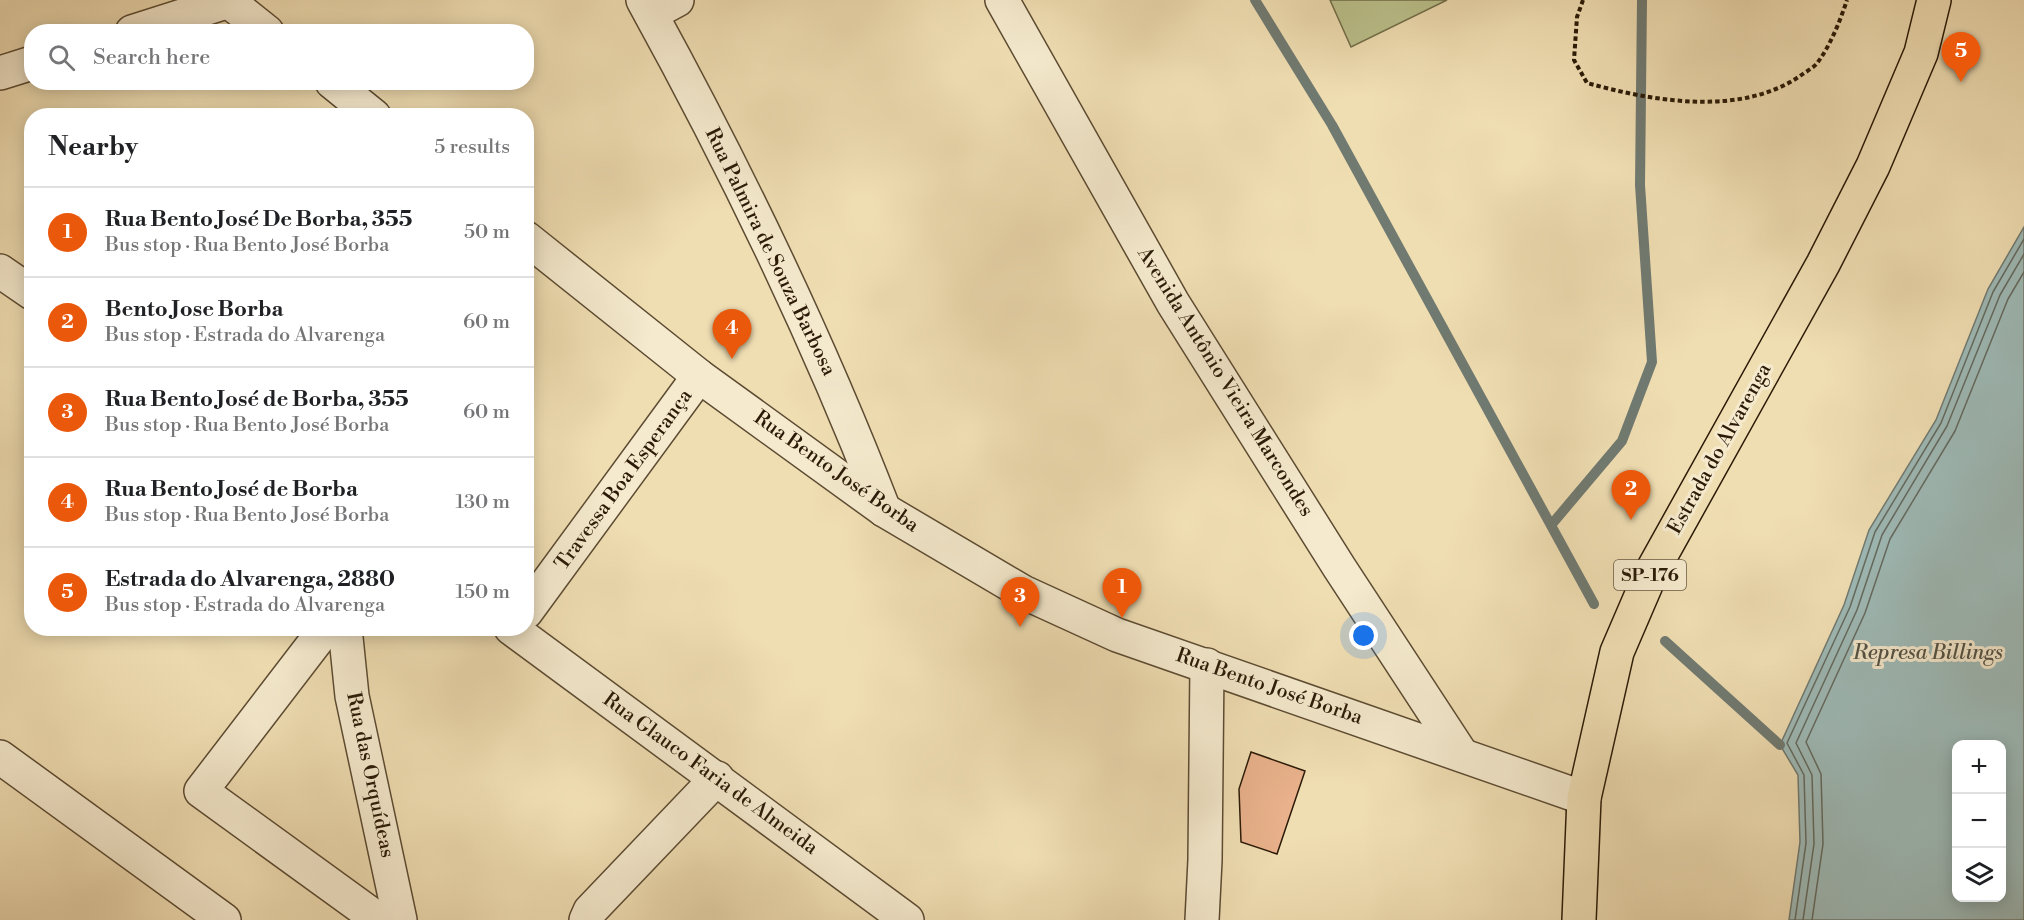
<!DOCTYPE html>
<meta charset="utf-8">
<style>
:root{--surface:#fff;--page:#f6f6f6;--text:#202124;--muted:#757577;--line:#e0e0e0;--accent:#ea580c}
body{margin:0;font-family:"Libre Bodoni",serif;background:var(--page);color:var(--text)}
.controls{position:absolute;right:18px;bottom:18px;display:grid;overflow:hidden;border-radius:12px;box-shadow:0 3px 15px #0003}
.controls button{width:54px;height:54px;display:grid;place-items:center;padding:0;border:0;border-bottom:2px solid var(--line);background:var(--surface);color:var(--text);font:30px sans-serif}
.you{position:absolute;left:1364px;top:636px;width:21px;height:21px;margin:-15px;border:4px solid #fff;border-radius:50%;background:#1a73e8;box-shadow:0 0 0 9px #1a73e833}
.badge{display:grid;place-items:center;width:39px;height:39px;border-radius:50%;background:var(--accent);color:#fff;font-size:20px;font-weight:700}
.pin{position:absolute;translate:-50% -50px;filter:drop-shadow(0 2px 3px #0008)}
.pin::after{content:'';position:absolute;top:32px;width:21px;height:18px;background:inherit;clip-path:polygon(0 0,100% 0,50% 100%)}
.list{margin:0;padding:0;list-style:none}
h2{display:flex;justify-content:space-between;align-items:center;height:78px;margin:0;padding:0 24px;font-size:26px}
h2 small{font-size:20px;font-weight:400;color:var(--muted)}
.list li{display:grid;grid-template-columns:39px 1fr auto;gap:18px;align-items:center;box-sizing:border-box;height:90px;padding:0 24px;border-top:2px solid var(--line)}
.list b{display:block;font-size:22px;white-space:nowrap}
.list p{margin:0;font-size:20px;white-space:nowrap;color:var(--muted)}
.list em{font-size:20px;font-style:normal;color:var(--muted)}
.icon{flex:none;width:33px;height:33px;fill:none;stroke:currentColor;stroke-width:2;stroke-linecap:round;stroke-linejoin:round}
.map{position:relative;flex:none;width:2024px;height:920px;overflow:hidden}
.search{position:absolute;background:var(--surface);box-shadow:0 3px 15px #0003;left:24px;top:24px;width:510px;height:66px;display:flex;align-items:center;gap:15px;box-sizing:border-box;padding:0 21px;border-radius:24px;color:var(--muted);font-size:22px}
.panel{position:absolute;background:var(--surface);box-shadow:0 3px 15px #0003;left:24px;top:108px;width:510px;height:528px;border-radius:24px}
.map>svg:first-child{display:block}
.green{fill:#bbc18c;stroke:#726e4a;stroke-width:1.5}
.water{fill:#9ebab7;stroke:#707a71;stroke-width:1.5;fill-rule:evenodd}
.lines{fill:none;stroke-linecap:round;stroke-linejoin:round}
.shore{stroke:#646a5f;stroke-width:1.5}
.stream{stroke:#707a71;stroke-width:10}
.building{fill:#e9b28c;stroke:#2a1a07;stroke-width:1.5}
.minor-casing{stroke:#5c4b32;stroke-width:36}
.major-casing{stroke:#2a1a07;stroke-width:36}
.path{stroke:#2a1a07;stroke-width:4;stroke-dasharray:4.5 3;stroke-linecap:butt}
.minor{stroke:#f5eace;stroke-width:33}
.major{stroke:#f0deb3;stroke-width:33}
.labels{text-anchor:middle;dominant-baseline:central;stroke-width:6;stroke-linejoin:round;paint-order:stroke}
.shield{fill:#f5eace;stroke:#675843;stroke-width:1.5}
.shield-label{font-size:18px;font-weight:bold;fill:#2a1a07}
.street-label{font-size:20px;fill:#2a1a07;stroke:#f5eace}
.water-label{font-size:21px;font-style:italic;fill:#535245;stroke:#f5eace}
</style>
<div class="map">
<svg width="2024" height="920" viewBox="0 0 2024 920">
<rect width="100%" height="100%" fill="#f0deb3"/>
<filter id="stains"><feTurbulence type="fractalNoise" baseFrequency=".00333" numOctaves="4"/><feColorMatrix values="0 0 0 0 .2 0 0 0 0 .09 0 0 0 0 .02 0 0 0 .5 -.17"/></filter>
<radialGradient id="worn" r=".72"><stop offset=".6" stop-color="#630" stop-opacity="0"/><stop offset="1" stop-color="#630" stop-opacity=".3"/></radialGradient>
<polygon class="green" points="1330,0 1447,0 1351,47"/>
<path class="water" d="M2024,227v693h-235l11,-78 -2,-67 -18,-30 64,-140 25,-75 67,-110 52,-131zM1956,744h46v154h-46z"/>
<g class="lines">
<g class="shore">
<polyline points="1795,920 1806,843 1804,775 1787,743 1850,607 1875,532 1941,423 1993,292 2024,239"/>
<polyline points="1803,920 1814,844 1812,775 1796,743 1857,610 1882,535 1947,426 2000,295 2024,254"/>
<polyline points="1812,920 1823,844 1821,774 1806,742 1865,613 1890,539 1955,431 2008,299 2024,272"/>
</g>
<g class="stream">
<polyline points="1255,0 1332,125 1594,604"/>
<polyline points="1552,524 1622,441 1652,362 1640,185 1642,0"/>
<polyline points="1665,641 1780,745"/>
</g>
</g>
<polygon class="building" points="1251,752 1305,771 1277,854 1241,842 1239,789"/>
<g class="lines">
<defs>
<g id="minor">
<polyline points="227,0 267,32"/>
<path d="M643,0c91,165 173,334 241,510"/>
<polyline points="1002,0 1173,303 1339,567 1462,755"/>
<polyline points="651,14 677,0"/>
<polyline points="132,32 229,1"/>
<polyline points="0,73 32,63"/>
<polyline points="332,82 374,116"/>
<polyline points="526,238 699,376 884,510 1023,592 1117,635 1584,798"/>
<polyline points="0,271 32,293"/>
<polyline points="526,612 699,376"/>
<polyline points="326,628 201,791 379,920"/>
<polyline points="345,628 352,696 400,920"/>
<polyline points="511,628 907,920"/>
<polyline points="0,757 224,920"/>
<polyline points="586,920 590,911 717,778"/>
<polyline points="1202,920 1205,860 1207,665"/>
</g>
<polyline id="major" points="1579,920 1584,798 1617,652 1651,573 1823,264 1873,166 1921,53 1934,0"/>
</defs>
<use href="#minor" class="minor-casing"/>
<use href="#major" class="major-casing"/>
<path class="path" d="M1583,0l-6,17 -3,43 13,23c65,18 153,34 213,-7 5,-4 14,-8 18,-14 13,-18 22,-41 29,-62"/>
<use href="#minor" class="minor"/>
<use href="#major" class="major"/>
</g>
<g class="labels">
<rect class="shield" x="1614" y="560" width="72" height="30" rx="4.5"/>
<g class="shield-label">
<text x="1650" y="575">SP-176</text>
</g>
<g class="street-label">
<text transform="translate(770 252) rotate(64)">Rua Palmira de Souza Barbosa</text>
<text transform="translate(1225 382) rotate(58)">Avenida Antônio Vieira Marcondes</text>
<text transform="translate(1720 449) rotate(-61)">Estrada do Alvarenga</text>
<text transform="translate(836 472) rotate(35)">Rua Bento José Borba</text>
<text transform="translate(624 480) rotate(-54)">Travessa Boa Esperança</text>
<text transform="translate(1269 687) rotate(19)">Rua Bento José Borba</text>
<text transform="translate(710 774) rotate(36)">Rua Glauco Faria de Almeida</text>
<text transform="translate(370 775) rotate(78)">Rua das Orquídeas</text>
</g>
<g class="water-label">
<text x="1928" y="653">Represa Billings</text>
</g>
</g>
<rect width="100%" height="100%" filter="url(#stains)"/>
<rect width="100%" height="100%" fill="url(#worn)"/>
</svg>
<div class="controls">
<button>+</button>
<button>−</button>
<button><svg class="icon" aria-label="layers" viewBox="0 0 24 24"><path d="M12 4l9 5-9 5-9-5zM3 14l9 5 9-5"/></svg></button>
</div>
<div class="you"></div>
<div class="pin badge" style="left:1122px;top:618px">1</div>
<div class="pin badge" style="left:1631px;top:520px">2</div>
<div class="pin badge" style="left:1020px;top:627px">3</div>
<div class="pin badge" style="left:732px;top:359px">4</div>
<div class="pin badge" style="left:1961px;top:82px">5</div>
<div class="search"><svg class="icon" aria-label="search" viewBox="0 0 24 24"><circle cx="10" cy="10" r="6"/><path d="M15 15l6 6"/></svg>Search here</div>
<section class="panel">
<h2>Nearby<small>5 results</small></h2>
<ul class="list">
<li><span class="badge">1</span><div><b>Rua Bento José De Borba, 355</b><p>Bus stop · Rua Bento José Borba</p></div><em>50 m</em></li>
<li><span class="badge">2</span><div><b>Bento Jose Borba</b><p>Bus stop · Estrada do Alvarenga</p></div><em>60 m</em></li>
<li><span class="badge">3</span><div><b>Rua Bento José de Borba, 355</b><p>Bus stop · Rua Bento José Borba</p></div><em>60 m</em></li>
<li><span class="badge">4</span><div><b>Rua Bento José de Borba</b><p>Bus stop · Rua Bento José Borba</p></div><em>130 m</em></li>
<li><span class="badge">5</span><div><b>Estrada do Alvarenga, 2880</b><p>Bus stop · Estrada do Alvarenga</p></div><em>150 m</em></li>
</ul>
</section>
</div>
